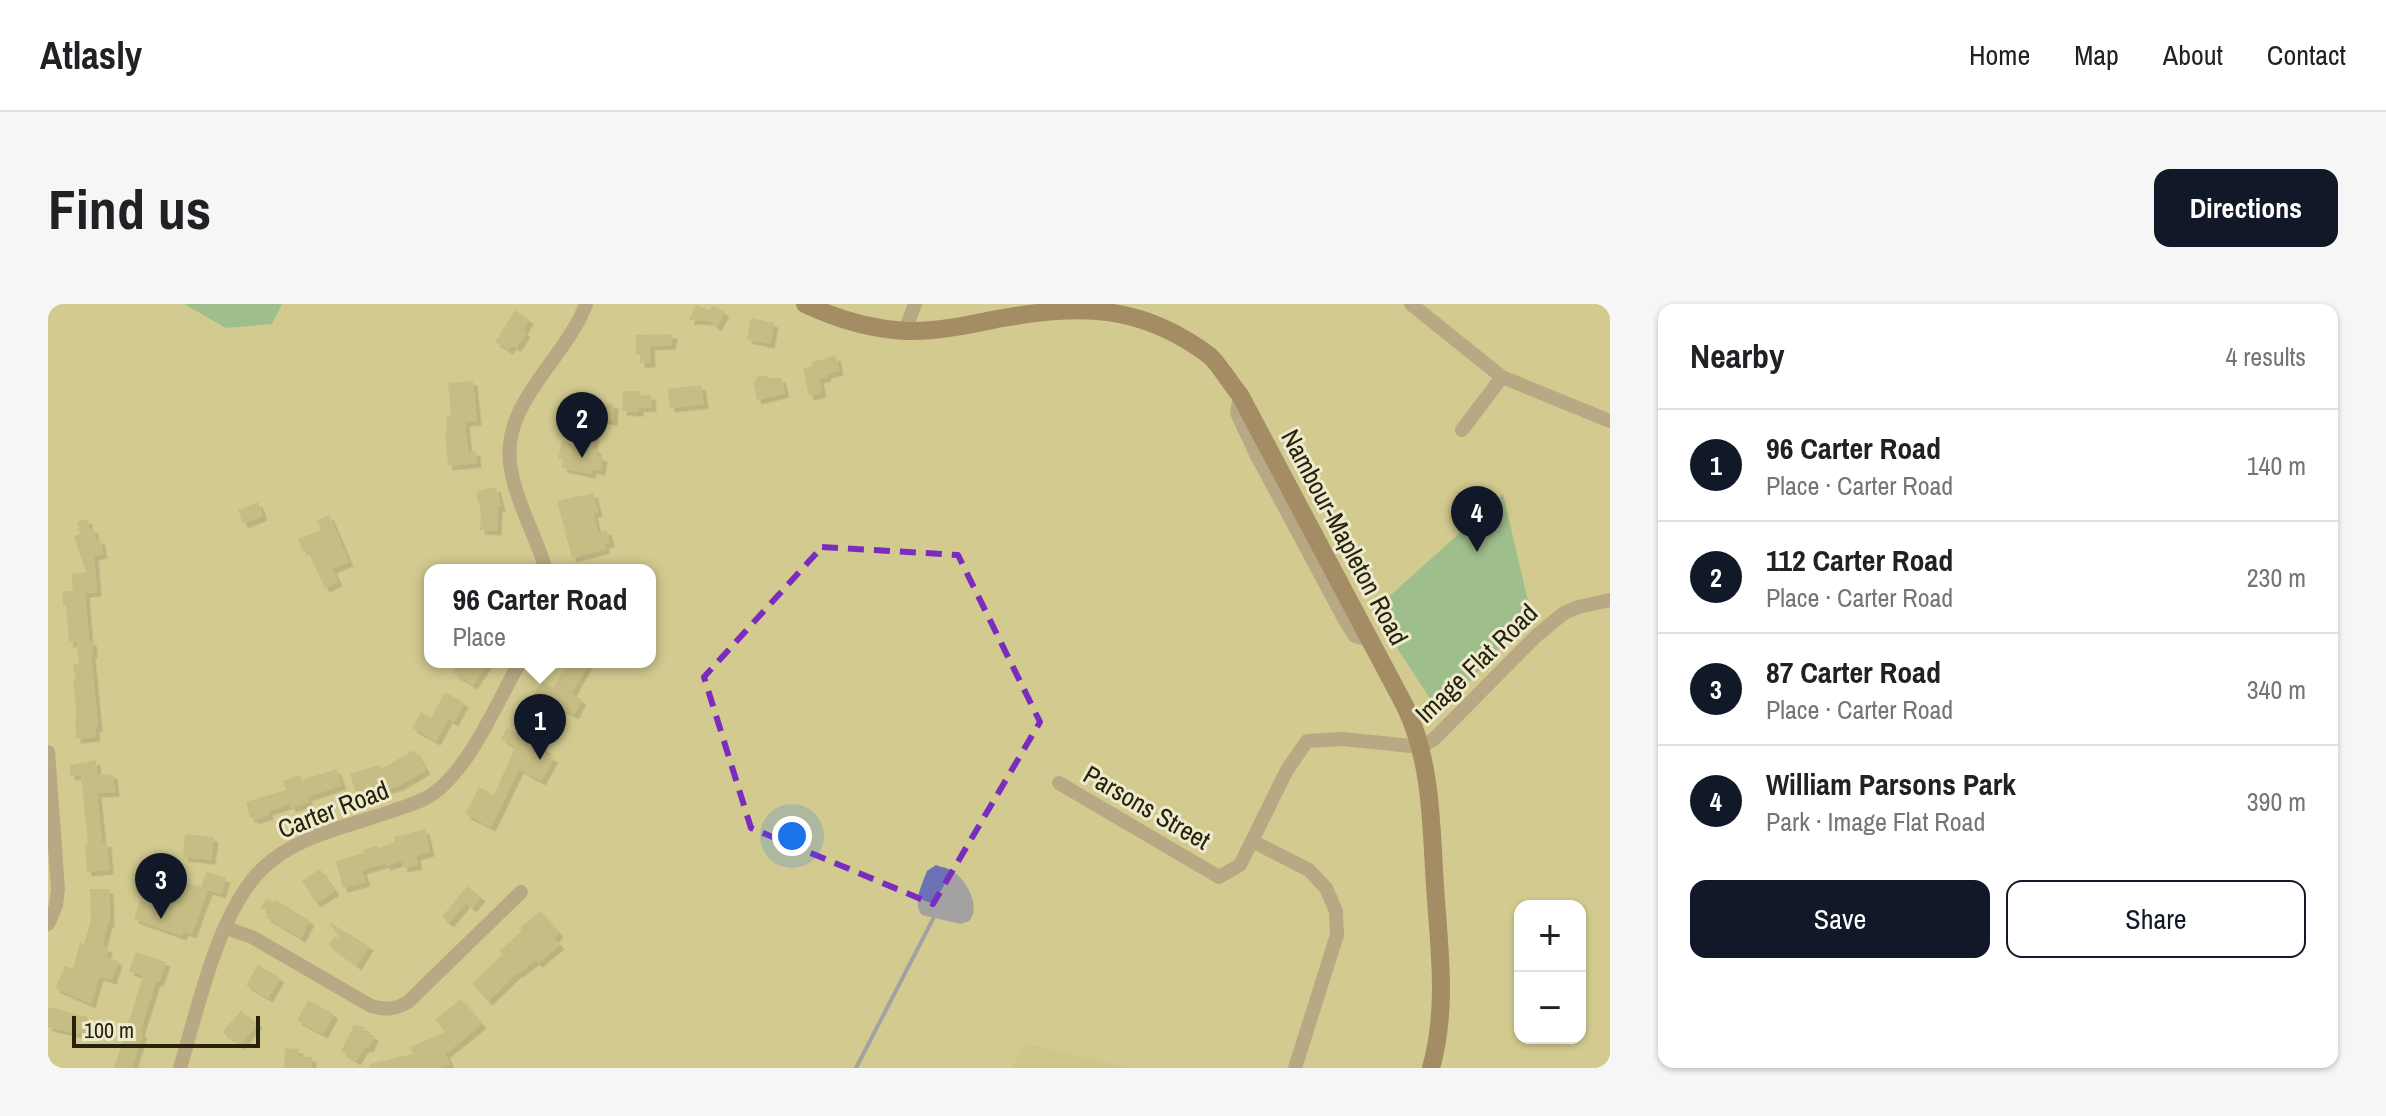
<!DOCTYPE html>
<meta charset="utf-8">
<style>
:root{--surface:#fff;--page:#f6f6f6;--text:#202124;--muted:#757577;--line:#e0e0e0;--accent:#111827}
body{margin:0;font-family:"Archivo Narrow",sans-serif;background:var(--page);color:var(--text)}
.controls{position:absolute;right:24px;bottom:24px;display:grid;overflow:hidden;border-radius:16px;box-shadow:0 2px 6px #0004}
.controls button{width:72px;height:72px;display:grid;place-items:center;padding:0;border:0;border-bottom:2px solid var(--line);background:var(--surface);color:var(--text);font:40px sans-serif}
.scale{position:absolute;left:24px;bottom:20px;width:188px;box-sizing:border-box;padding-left:8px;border:4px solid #26220b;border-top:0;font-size:22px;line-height:28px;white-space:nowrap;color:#26220b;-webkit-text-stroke:6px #eeeacd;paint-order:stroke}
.you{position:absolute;left:744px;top:532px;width:28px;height:28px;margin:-20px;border:6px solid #fff;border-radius:50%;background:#1a73e8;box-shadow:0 0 0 12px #1a73e833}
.badge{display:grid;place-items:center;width:52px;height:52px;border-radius:50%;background:var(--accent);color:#fff;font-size:26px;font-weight:700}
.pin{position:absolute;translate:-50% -66px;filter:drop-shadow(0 2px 4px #0008)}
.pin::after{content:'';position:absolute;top:42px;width:28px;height:24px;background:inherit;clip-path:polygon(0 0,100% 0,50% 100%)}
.popup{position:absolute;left:376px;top:260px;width:232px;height:104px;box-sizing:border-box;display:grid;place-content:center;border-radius:16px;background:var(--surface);filter:drop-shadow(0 2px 6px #0005);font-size:26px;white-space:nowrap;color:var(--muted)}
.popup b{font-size:30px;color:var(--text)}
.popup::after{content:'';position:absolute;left:50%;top:100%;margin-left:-16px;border:16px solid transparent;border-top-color:var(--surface)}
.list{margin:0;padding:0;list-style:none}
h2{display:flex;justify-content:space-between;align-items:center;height:104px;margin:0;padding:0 32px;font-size:34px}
h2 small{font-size:26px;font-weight:400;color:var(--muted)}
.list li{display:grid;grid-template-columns:52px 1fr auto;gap:24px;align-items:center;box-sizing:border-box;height:112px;padding:0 32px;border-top:2px solid var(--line)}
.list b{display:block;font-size:30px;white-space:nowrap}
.list p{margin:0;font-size:26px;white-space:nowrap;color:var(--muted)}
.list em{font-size:26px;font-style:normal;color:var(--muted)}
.actions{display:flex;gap:16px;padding:24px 32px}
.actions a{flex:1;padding:18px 0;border:2px solid var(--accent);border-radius:16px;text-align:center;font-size:28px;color:var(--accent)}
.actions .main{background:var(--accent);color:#fff}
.map{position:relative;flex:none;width:1562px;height:764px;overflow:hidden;border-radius:16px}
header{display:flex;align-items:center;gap:48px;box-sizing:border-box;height:112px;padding:0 40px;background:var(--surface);border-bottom:2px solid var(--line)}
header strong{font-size:38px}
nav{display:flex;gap:44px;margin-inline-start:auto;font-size:28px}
.intro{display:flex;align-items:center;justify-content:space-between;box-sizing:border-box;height:192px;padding:0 48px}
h1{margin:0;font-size:56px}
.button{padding:20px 36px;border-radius:16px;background:var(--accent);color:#fff;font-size:28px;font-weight:700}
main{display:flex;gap:48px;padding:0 48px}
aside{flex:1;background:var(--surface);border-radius:16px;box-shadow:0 2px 6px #0004}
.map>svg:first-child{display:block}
.built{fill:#cabf7e}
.green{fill:#5eb087}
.water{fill:#6c70b5}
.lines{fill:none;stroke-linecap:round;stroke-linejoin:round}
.stream{stroke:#6c70b5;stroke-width:4}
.building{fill:#b7ae75;filter:url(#shadow)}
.minor{stroke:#987e76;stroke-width:14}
.major{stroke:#6c4132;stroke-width:18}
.marked{fill:none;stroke:#7b2cbf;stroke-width:6;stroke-dasharray:16 10;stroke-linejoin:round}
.labels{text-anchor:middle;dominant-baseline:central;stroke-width:6;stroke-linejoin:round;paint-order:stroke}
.street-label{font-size:26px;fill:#26220b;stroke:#eeeacd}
</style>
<header>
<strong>Atlasly</strong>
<nav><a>Home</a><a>Map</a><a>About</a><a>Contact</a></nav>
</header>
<div class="intro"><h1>Find us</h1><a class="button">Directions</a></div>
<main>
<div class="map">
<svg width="1562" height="764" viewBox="0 0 1562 764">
<defs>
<filter id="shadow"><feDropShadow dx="4.5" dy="4.5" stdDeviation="0" flood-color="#0004"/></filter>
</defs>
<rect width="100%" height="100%" fill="#d3ca90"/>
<polygon class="built" points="977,739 1082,764 964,764"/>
<g class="green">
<polygon points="136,0 234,0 224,20 178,24"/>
<polygon points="1455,190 1483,310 1392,410 1325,307"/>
</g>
<path class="water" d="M888,561c4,2 8,2 12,4 16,5 35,38 21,52l-8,3 -39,-9c-10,-12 0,-30 5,-44z"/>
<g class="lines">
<polyline class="stream" points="808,764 886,613"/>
</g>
<g class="building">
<polygon points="648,1 662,6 664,1 677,8 669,23 661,17 641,16"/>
<polygon points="467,6 481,16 475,26 478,29 468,44 464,41 461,46 447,38"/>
<polygon points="703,14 726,19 722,40 699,35"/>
<polygon points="625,30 623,41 602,42 603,59 592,59 592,51 588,51 588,31"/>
<polygon points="788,52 791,67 778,70 779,73 771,75 774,89 761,92 755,64 764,62 763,58"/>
<polygon points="719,71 719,74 733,74 737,89 709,96 705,78 708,77 708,73"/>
<polygon points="425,77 429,117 417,118 420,148 428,147 429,159 400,162 397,127 399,126 398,112 403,112 400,79"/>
<polygon points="653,81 656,100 622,104 620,85"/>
<polygon points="575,87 592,87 592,92 603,91 604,103 591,104 591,108 574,107"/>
<polygon points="535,97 566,100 565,117 549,115 545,144 549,145 548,151 555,153 553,167 544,165 543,170 514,164 516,155 510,154 514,137 530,141"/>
<polygon points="448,183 453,203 450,203 449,227 432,226 433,208 428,188"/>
<polygon points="545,189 550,208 545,209 550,228 559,226 562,239 556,240 558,245 524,254 509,197"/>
<polygon points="210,198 215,212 195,220 190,206"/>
<polygon points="281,211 301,258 284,265 290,278 277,284 259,246 255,247 250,235 273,226 269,216"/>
<polygon points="39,215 42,225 45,224 48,236 52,235 55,250 46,252 49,288 37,289 41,337 44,337 45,349 43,350 50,423 47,423 48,433 28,435 27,414 29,414 25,376 28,376 25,361 31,360 28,338 21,339 18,302 15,302 14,287 25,287 23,270 38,268 26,232 32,230 29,218"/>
<polygon points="412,358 440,358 425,381 405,369"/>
<polygon points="520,358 541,358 523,390 534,396 526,411 513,404 489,440 499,446 497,450 506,454 493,477 471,465 443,523 417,510 431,483 446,491 467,443 453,435 459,424 469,429 481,410 476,406 494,377 505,384"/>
<polygon points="397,388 416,399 406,418 400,415 388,437 364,424 373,408 383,414"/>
<polygon points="366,446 378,466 351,482 309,494 302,470 332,461 333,465"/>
<polygon points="48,456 49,471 65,470 67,488 49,489 54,539 59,538 61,566 39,568 37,540 40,540 33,471 22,472 22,461"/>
<polygon points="288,465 294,481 259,493 261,498 243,504 242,500 220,507 221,511 206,516 205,513 202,514 198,498 238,486 235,477 252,471 254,476"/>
<polygon points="377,525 382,548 368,552 370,561 355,564 354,557 338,562 337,559 314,566 318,578 295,584 288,557 316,549 315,546 329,542 331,544 347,538 346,533"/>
<polygon points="137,530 166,533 163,556 135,553"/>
<polygon points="272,565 287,587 268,599 254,577"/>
<polygon points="158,568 178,574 173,590 160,586 144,630 136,627 134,632 86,615 92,597 116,606 125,575 156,584 153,584"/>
<polygon points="419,582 433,593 424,604 418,599 401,619 394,613"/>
<polygon points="42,585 61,585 62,619 60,619 54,642 60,644 58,653 70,657 64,676 51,672 43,700 7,684 17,662 25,665 32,638 36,640 43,616"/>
<polygon points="218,595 226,599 228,596 262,617 253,634 218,613 221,608 213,604"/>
<polygon points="492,607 511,629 506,634 512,641 490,659 487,656 471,669 470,668 440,697 424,680 455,650 451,647 474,627 472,624"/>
<polygon points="281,618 321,642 309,662 281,641 287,632 292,635"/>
<polygon points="88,648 118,658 111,678 108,677 92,728 95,729 84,764 66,764 95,672 81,667"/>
<polygon points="210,661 232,674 220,694 198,681"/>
<polygon points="413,695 434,720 397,750 402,760 391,764 322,764 322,760 365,750 362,743 397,728 387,716"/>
<polygon points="260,696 286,710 275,730 249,716"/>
<polygon points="0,703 40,713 36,731 0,723"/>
<polygon points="193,707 210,720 192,741 174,728"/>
<polygon points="306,721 317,723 316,728 326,732 321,744 316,744 308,757 293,747"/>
<polygon points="237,744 251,745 250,752 264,753 264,764 236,764"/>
</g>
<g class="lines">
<g class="minor">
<polyline points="1363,0 1454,73 1562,117"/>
<polyline points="857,27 867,0"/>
<polyline points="1192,91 1189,109 1209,152 1298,318 1307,332 1322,336"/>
<polyline points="1414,126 1454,73"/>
<path d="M498,266c-10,-34 -29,-66 -35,-100 -13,-66 54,-109 75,-166"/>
<polyline points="0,448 10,585 8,602 0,620"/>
<polyline points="1011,479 1171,573 1192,561 1239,466 1259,437 1295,435 1373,443 1386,435 1488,332 1516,309 1530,303 1562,296"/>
<polyline points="1204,537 1261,566 1278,584 1288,607 1289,631 1247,764"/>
<path d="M178,624l26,9 119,69c15,4 23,4 37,-4l113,-110"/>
<path d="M132,764c18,-59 38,-157 83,-200 34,-33 88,-42 132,-58 13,-5 28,-8 39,-17 37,-27 63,-91 86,-131"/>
</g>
<path class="major" d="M757,0c32,15 66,25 101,27 30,1 62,-6 91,-12 85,-15 144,-15 213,37 11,11 20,27 30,39l165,311c27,56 26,119 30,180 4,61 13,122 -4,182"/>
</g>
<path d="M0 0H1562V764H0ZM774,243l136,8 82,167 -107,182 -182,-76 -47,-151z" fill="#d3ca90" fill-opacity=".55" fill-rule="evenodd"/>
<path class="marked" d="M774,243l136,8 82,167 -107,182 -182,-76 -47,-151z"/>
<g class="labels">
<g class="street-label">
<text transform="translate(1297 233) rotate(62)">Nambour-Mapleton Road</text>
<text transform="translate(1428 359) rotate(-44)">Image Flat Road</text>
<text transform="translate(1099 503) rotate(30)">Parsons Street</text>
<text transform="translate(285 505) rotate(-21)">Carter Road</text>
</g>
</g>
</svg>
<div class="controls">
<button>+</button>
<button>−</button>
</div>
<div class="scale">100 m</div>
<div class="you"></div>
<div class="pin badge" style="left:492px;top:456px">1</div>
<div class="popup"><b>96 Carter Road</b>Place</div>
<div class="pin badge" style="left:534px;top:154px">2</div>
<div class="pin badge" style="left:113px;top:615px">3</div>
<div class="pin badge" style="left:1429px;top:248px">4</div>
</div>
<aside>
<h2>Nearby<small>4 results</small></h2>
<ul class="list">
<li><span class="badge">1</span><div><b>96 Carter Road</b><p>Place · Carter Road</p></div><em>140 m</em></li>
<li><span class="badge">2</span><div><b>112 Carter Road</b><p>Place · Carter Road</p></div><em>230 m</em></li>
<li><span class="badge">3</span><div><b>87 Carter Road</b><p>Place · Carter Road</p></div><em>340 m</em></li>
<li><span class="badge">4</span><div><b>William Parsons Park</b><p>Park · Image Flat Road</p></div><em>390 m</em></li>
</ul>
<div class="actions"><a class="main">Save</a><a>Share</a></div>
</aside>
</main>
